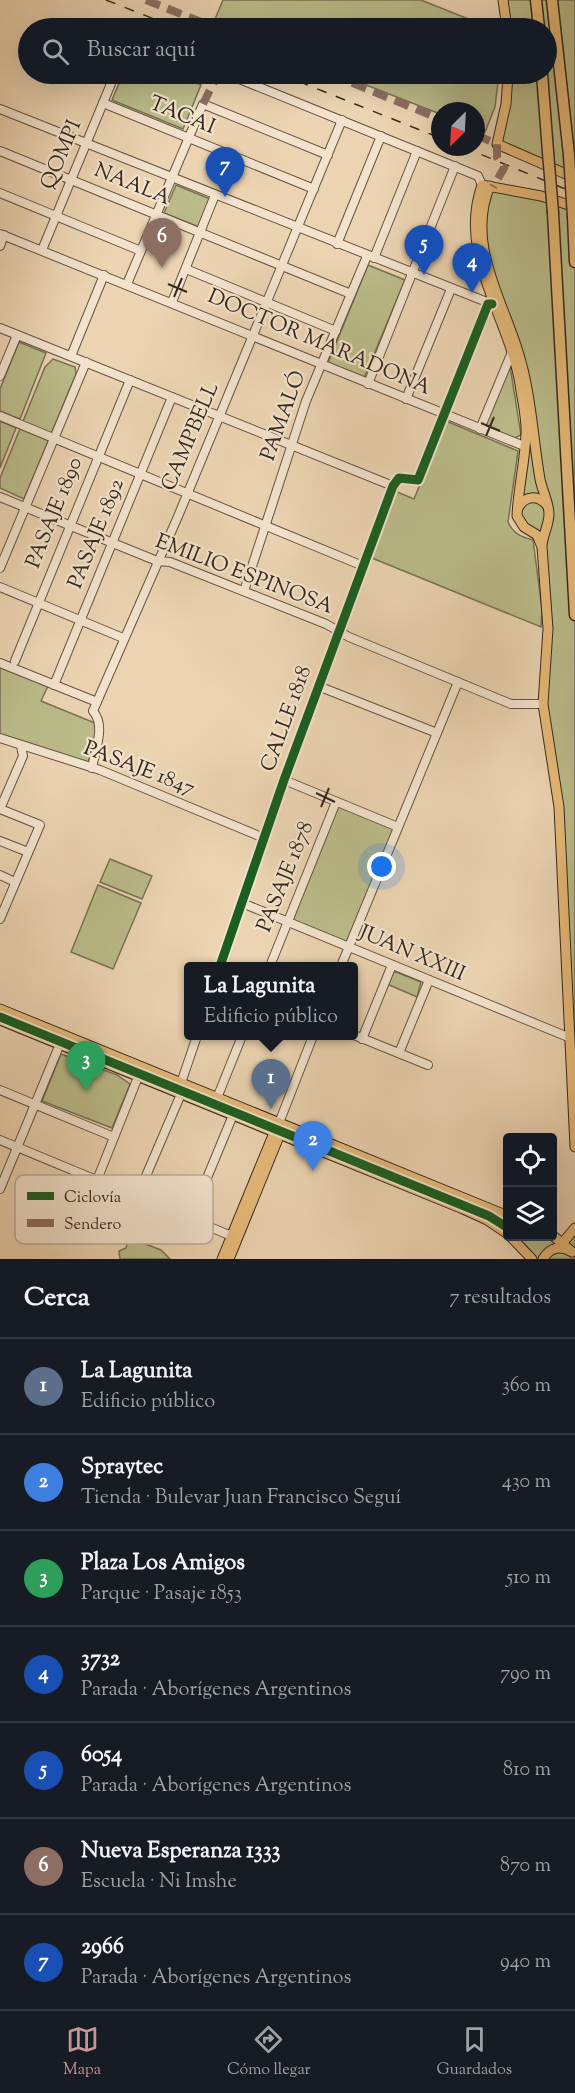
<!DOCTYPE html>
<html lang="es">
<meta charset="utf-8">
<style>
:root{--surface:#171b24;--page:#20242c;--text:#f1f3f6;--muted:#9ea1a6;--line:#363941;--accent:#c59692}
body{margin:0;font-family:"Sorts Mill Goudy",serif;background:var(--page);color:var(--text)}
.controls{position:absolute;right:18px;bottom:18px;display:grid;overflow:hidden;border-radius:6px;box-shadow:0 6px 24px #0002}
.controls button{width:54px;height:54px;display:grid;place-items:center;padding:0;border:0;border-bottom:2px solid var(--line);background:var(--surface);color:var(--text);font:30px sans-serif}
.compass{position:absolute;left:431px;top:102px;width:54px;height:54px;border-radius:50%;background:var(--surface);box-shadow:0 6px 24px #0002;rotate:204deg}
.you{position:absolute;left:382px;top:867px;width:21px;height:21px;margin:-15px;border:4px solid #fff;border-radius:50%;background:#1a73e8;box-shadow:0 0 0 9px #1a73e833}
.badge{display:grid;place-items:center;width:39px;height:39px;border-radius:50%;background:var(--accent);color:#fff;font-size:20px;font-weight:700}
.pin{position:absolute;translate:-50% -50px;filter:drop-shadow(0 2px 3px #0008)}
.pin::after{content:'';position:absolute;top:32px;width:21px;height:18px;background:inherit;clip-path:polygon(0 0,100% 0,50% 100%)}
.popup{position:absolute;left:184px;top:962px;width:174px;height:78px;box-sizing:border-box;display:grid;place-content:center;border-radius:6px;background:var(--surface);filter:drop-shadow(0 2px 4px #0005);font-size:20px;white-space:nowrap;color:var(--muted)}
.popup b{font-size:22px;color:var(--text)}
.popup::after{content:'';position:absolute;left:50%;top:100%;margin-left:-12px;border:12px solid transparent;border-top-color:var(--surface)}
.list{margin:0;padding:0;list-style:none}
h2{display:flex;justify-content:space-between;align-items:center;height:78px;margin:0;padding:0 24px;font-size:26px}
h2 small{font-size:20px;font-weight:400;color:var(--muted)}
.list li{display:grid;grid-template-columns:39px 1fr auto;gap:18px;align-items:center;box-sizing:border-box;height:96px;padding:0 24px;border-top:2px solid var(--line)}
.list b{display:block;font-size:22px;white-space:nowrap}
.list p{margin:0;font-size:20px;white-space:nowrap;color:var(--muted)}
.list em{font-size:20px;font-style:normal;color:var(--muted)}
.icon{flex:none;width:33px;height:33px;fill:none;stroke:currentColor;stroke-width:2;stroke-linecap:round;stroke-linejoin:round}
.map{position:relative;flex:none;width:575px;height:1259px;overflow:hidden}
.search{position:absolute;background:var(--surface);box-shadow:0 6px 24px #0002;left:18px;right:18px;top:18px;height:66px;display:flex;align-items:center;gap:15px;box-sizing:border-box;padding:0 21px;border-radius:33px;color:var(--muted);font-size:22px}
.sheet{height:750px;background:var(--surface)}
nav{display:flex;justify-content:space-around;align-items:center;box-sizing:border-box;height:84px;border-top:2px solid var(--line);background:var(--surface);font-size:16px;color:var(--muted)}
nav a{display:grid;justify-items:center;gap:3px}
nav .on{color:var(--accent)}
.map>svg:first-child{display:block}
.green{fill:#bbbc8a;stroke:#787254;stroke-width:1.5}
.lines{fill:none;stroke-linecap:round;stroke-linejoin:round}
.minor-casing{stroke:#645442;stroke-width:10}
.major-casing{stroke:#36291d;stroke-width:11}
.highway-casing{stroke:#36291d;stroke-width:13}
.minor{stroke:#f3e3cd;stroke-width:8}
.major{stroke:#e6ba79;stroke-width:9}
.highway{stroke:#e6ba79;stroke-width:10}
.rail{stroke:#36291d;stroke-width:1.5;stroke-dasharray:10 10;stroke-linecap:butt}
.highway-bridge-casing{stroke:#36291d;stroke-width:13;stroke-linecap:butt}
.highway-bridge{stroke:#e6ba79;stroke-width:10}
.quiet{stroke:#8d6e63;stroke-width:8;stroke-dasharray:15 8;stroke-linecap:butt}
.cycleway-casing{stroke:#f3e3cd;stroke-width:13}
.cycleway{stroke:#1b5e20;stroke-width:9}
.ticks{fill:none;stroke:#36291d;stroke-width:2}
.labels{text-anchor:middle;dominant-baseline:central;stroke-width:4.5;stroke-linejoin:round;paint-order:stroke}
.street-label{font-size:21px;fill:#36291d;stroke:#f3e3cd}
.key{fill:#f3e3cd;stroke:#baab98;stroke-width:1.5}
.key-label{font-size:16px;fill:#36291d}
</style>
<div class="map">
<svg width="575" height="1259" viewBox="0 0 575 1259">
<rect width="100%" height="100%" fill="#ecd4b2"/>
<filter id="stains"><feTurbulence type="fractalNoise" baseFrequency=".00333" numOctaves="4"/><feColorMatrix values="0 0 0 0 .2 0 0 0 0 .09 0 0 0 0 .02 0 0 0 .5 -.17"/></filter>
<radialGradient id="worn" r=".72"><stop offset=".6" stop-color="#630" stop-opacity="0"/><stop offset="1" stop-color="#630" stop-opacity=".3"/></radialGradient>
<g class="green">
<polygon points="223,0 421,0 491,28 225,28 213,24"/>
<polygon points="503,0 575,0 575,178 497,144 508,74 546,74 546,28 507,28"/>
<polygon points="123,74 173,74 201,85 183,129 112,100"/>
<polygon points="338,74 499,74 495,107 485,132 476,129 476,111 440,111 440,114"/>
<polygon points="176,185 210,199 199,227 164,213"/>
<polygon points="482,185 575,207 575,1147 559,807 543,704 548,629 540,540 519,522 526,432 519,383 492,304"/>
<polygon points="368,265 405,280 364,378 328,363"/>
<polygon points="19,342 46,353 20,419 0,411 0,389"/>
<polygon points="53,359 75,367 76,374 24,499 0,488 0,478 45,367"/>
<polygon points="510,366 521,435 514,438 485,428 485,421"/>
<polygon points="0,421 16,428 0,468"/>
<path d="M446,421l72,30 -10,71c5,12 14,15 25,18l9,69 -1,18 -169,-69 23,-67 19,8z"/>
<polygon points="0,667 48,686 41,701 95,723 96,733 88,763 0,734"/>
<polygon points="341,806 394,829 349,942 346,943 293,920 338,807"/>
<polygon points="110,859 152,876 142,899 100,882"/>
<polygon points="98,885 141,903 113,969 71,952"/>
<polygon points="396,972 421,982 417,997 387,984 391,973"/>
<polygon points="61,1054 117,1075 130,1084 112,1128 42,1101"/>
<polygon points="575,1228 575,1259 532,1259 510,1237 559,1239"/>
<polygon points="132,1239 161,1250 170,1259 120,1259 119,1251 126,1248 128,1241"/>
</g>
<g class="lines">
<defs>
<g id="minor">
<polyline points="227,74 478,176 482,185"/>
<polyline points="103,103 314,189"/>
<polyline points="0,109 492,304"/>
<polyline points="0,151 351,294"/>
<polyline points="0,193 141,251"/>
<polyline points="0,234 524,446"/>
<polyline points="337,244 381,136"/>
<polyline points="0,246 4,235"/>
<polyline points="42,250 115,74"/>
<polyline points="374,258 417,151"/>
<polyline points="186,269 336,331"/>
<polyline points="127,284 203,104 328,155"/>
<polyline points="172,302 215,195"/>
<polyline points="0,328 393,486"/>
<polyline points="71,356 104,275"/>
<polyline points="0,376 17,335"/>
<polyline points="368,384 455,166"/>
<polyline points="406,399 451,289"/>
<polyline points="0,416 363,566"/>
<polyline points="480,429 512,352"/>
<polyline points="0,497 157,561 170,562 326,624 349,637 511,704 543,704"/>
<polyline points="0,568 86,362"/>
<polyline points="0,587 123,638"/>
<polyline points="244,591 306,401 367,256"/>
<polyline points="15,661 130,380"/>
<polyline points="0,663 97,702"/>
<polyline points="54,685 172,397"/>
<polyline points="318,686 437,733"/>
<polyline points="0,738 100,770 264,838"/>
<path d="M92,768c3,-18 14,-42 1,-57l86,-197 163,-394"/>
<polyline points="284,780 398,827"/>
<polyline points="0,841 28,852"/>
<polyline points="0,875 15,882"/>
<polyline points="242,903 568,1037"/>
<polyline points="0,919 40,825 0,809 23,756 21,746"/>
<polyline points="220,966 284,780 393,486 399,478 418,480 488,304"/>
<polyline points="270,966 336,802"/>
<polyline points="341,966 458,682"/>
<polyline points="354,1035 428,1065"/>
<polyline points="362,1039 392,965"/>
<polyline points="399,1053 429,980"/>
<polyline points="0,1090 114,1137"/>
<polyline points="217,1098 242,1036"/>
<polyline points="279,1123 313,1036"/>
<polyline points="0,1140 234,1237"/>
<polyline points="97,1180 138,1077"/>
<polyline points="0,1189 62,1039"/>
<polyline points="137,1197 181,1094 181,1083 197,1036"/>
<polyline points="190,1219 233,1115"/>
</g>
<g id="major">
<polyline points="503,0 507,28"/>
<polyline points="508,74 506,104 497,144 575,178"/>
<path d="M490,186c-26,60 17,120 31,176 11,38 12,78 19,117 2,11 9,24 9,35 0,10 -6,21 -7,31"/>
<path d="M575,207l-34,-11 -59,-11c-25,70 27,132 38,199 2,16 7,34 6,50 -1,28 -8,55 -9,82l7,11 13,8 5,12 6,82 -5,75 16,103 16,340"/>
<path d="M518,508c7,-13 20,-13 29,-3"/>
<polyline points="0,1009 508,1216"/>
<polyline points="0,1020 463,1209 487,1220 508,1234"/>
<polyline points="552,1235 570,1250"/>
<polyline points="510,1236 532,1259"/>
<polyline points="560,1246 575,1228"/>
<polyline points="222,1259 276,1128"/>
<polyline points="229,1259 280,1134 280,1129"/>
<path d="M543,1259c7,-12 18,-14 29,-7"/>
</g>
<g id="highway">
<polyline points="536,0 539,28"/>
<polyline points="552,0 569,155"/>
<polyline points="542,74 548,152"/>
<polyline points="553,213 575,615"/>
<polyline points="573,217 575,262"/>
</g>
</defs>
<use href="#minor" class="minor-casing"/>
<use href="#major" class="major-casing"/>
<use href="#highway" class="highway-casing"/>
<use href="#minor" class="minor"/>
<use href="#major" class="major"/>
<use href="#highway" class="highway"/>
<g class="rail">
<polyline points="106,0 177,28"/>
<polyline points="280,74 440,138"/>
<polyline points="463,147 575,193"/>
</g>
<defs>
<g id="highway-bridge">
<polyline points="548,152 553,213"/>
<polyline points="569,155 573,217"/>
</g>
</defs>
<use href="#highway-bridge" class="highway-bridge-casing"/>
<use href="#highway-bridge" class="highway-bridge"/>
<g class="quiet">
<polyline points="146,0 216,28"/>
<polyline points="331,74 440,119"/>
<polyline points="203,104 218,74"/>
<polyline points="476,135 497,144 497,157 504,168 493,187"/>
</g>
<defs>
<g id="cycleway">
<polyline points="220,966 284,780 393,486 399,478 418,480 488,304 492,304"/>
<polyline points="0,1017 489,1216 508,1228"/>
</g>
</defs>
<use href="#cycleway" class="cycleway-casing"/>
<use href="#cycleway" class="cycleway"/>
</g>
<path class="ticks" d="M168,284l19,8M174,297l8,-19M481,423l19,8M486,436l8,-19M316,793l19,9M321,807l8,-19"/>
<g class="labels">
<g class="street-label">
<text transform="translate(182 116) rotate(22)">TACAI</text>
<text transform="translate(62 155) rotate(-67)">QOMPI</text>
<text transform="translate(132 185) rotate(22)">NAALA</text>
<text transform="translate(319 343) rotate(23)">DOCTOR MARADONA</text>
<text transform="translate(284 416) rotate(-70)">PAMALÓ</text>
<text transform="translate(191 437) rotate(-67)">CAMPBELL</text>
<text transform="translate(55 513) rotate(-68)">PASAJE 1890</text>
<text transform="translate(97 534) rotate(-68)">PASAJE 1892</text>
<text transform="translate(244 575) rotate(21)">EMILIO ESPINOSA</text>
<text transform="translate(287 719) rotate(-70)">CALLE 1818</text>
<text transform="translate(139 769) rotate(21)">PASAJE 1847</text>
<text transform="translate(286 877) rotate(-68)">PASAJE 1878</text>
<text transform="translate(412 954) rotate(23)">JUAN XXIII</text>
</g>
</g>
<rect x="15" y="1175" width="198" height="69" rx="9" class="key"/>
<rect x="27" y="1192" width="27" height="8" fill="#1b5e20"/>
<rect x="27" y="1219" width="27" height="8" fill="#8d6e63"/>
<g class="key-label">
<text x="64" y="1202">Ciclovía</text>
<text x="64" y="1229">Sendero</text>
</g>
<rect width="100%" height="100%" filter="url(#stains)"/>
<rect width="100%" height="100%" fill="url(#worn)"/>
</svg>
<div class="controls">
<button><svg class="icon" aria-label="locate" viewBox="0 0 24 24"><circle cx="12" cy="12" r="6"/><path d="M12 2v4M12 18v4M2 12h4M18 12h4"/></svg></button>
<button><svg class="icon" aria-label="layers" viewBox="0 0 24 24"><path d="M12 4l9 5-9 5-9-5zM3 14l9 5 9-5"/></svg></button>
</div>
<svg class="compass" viewBox="-18 -18 36 36"><path d="M0-13l5 13h-10z" fill="#e53935"/><path d="M0 13l5-13h-10z" fill="#9ea1a6"/></svg>
<div class="you"></div>
<div class="pin badge" style="left:271px;top:1109px;background:#5c6f8a">1</div>
<div class="popup"><b>La Lagunita</b>Edificio público</div>
<div class="pin badge" style="left:313px;top:1171px;background:#3f7fe0">2</div>
<div class="pin badge" style="left:86px;top:1091px;background:#2e9e5b">3</div>
<div class="pin badge" style="left:472px;top:293px;background:#1a4fb4">4</div>
<div class="pin badge" style="left:424px;top:275px;background:#1a4fb4">5</div>
<div class="pin badge" style="left:162px;top:268px;background:#8d6e63">6</div>
<div class="pin badge" style="left:225px;top:197px;background:#1a4fb4">7</div>
<div class="search"><svg class="icon" aria-label="search" viewBox="0 0 24 24"><circle cx="10" cy="10" r="6"/><path d="M15 15l6 6"/></svg>Buscar aquí</div>
</div>
<section class="sheet">
<h2>Cerca<small>7 resultados</small></h2>
<ul class="list">
<li><span class="badge" style="background:#5c6f8a">1</span><div><b>La Lagunita</b><p>Edificio público</p></div><em>360 m</em></li>
<li><span class="badge" style="background:#3f7fe0">2</span><div><b>Spraytec</b><p>Tienda · Bulevar Juan Francisco Seguí</p></div><em>430 m</em></li>
<li><span class="badge" style="background:#2e9e5b">3</span><div><b>Plaza Los Amigos</b><p>Parque · Pasaje 1853</p></div><em>510 m</em></li>
<li><span class="badge" style="background:#1a4fb4">4</span><div><b>3732</b><p>Parada · Aborígenes Argentinos</p></div><em>790 m</em></li>
<li><span class="badge" style="background:#1a4fb4">5</span><div><b>6054</b><p>Parada · Aborígenes Argentinos</p></div><em>810 m</em></li>
<li><span class="badge" style="background:#8d6e63">6</span><div><b>Nueva Esperanza 1333</b><p>Escuela · Ni Imshe</p></div><em>870 m</em></li>
<li><span class="badge" style="background:#1a4fb4">7</span><div><b>2966</b><p>Parada · Aborígenes Argentinos</p></div><em>940 m</em></li>
</ul>
</section>
<nav>
<a class="on"><svg class="icon" aria-label="map" viewBox="0 0 24 24"><path d="M3 6l6-2 6 2 6-2v14l-6 2-6-2-6 2zM9 4v14M15 6v14"/></svg>Mapa</a>
<a><svg class="icon" aria-label="directions" viewBox="0 0 24 24"><path d="M12 3l9 9-9 9-9-9zM9 14v-3h6M13 9l2 2-2 2"/></svg>Cómo llegar</a>
<a><svg class="icon" aria-label="saved" viewBox="0 0 24 24"><path d="M7 4h10v16l-5-4-5 4z"/></svg>Guardados</a>
</nav>
